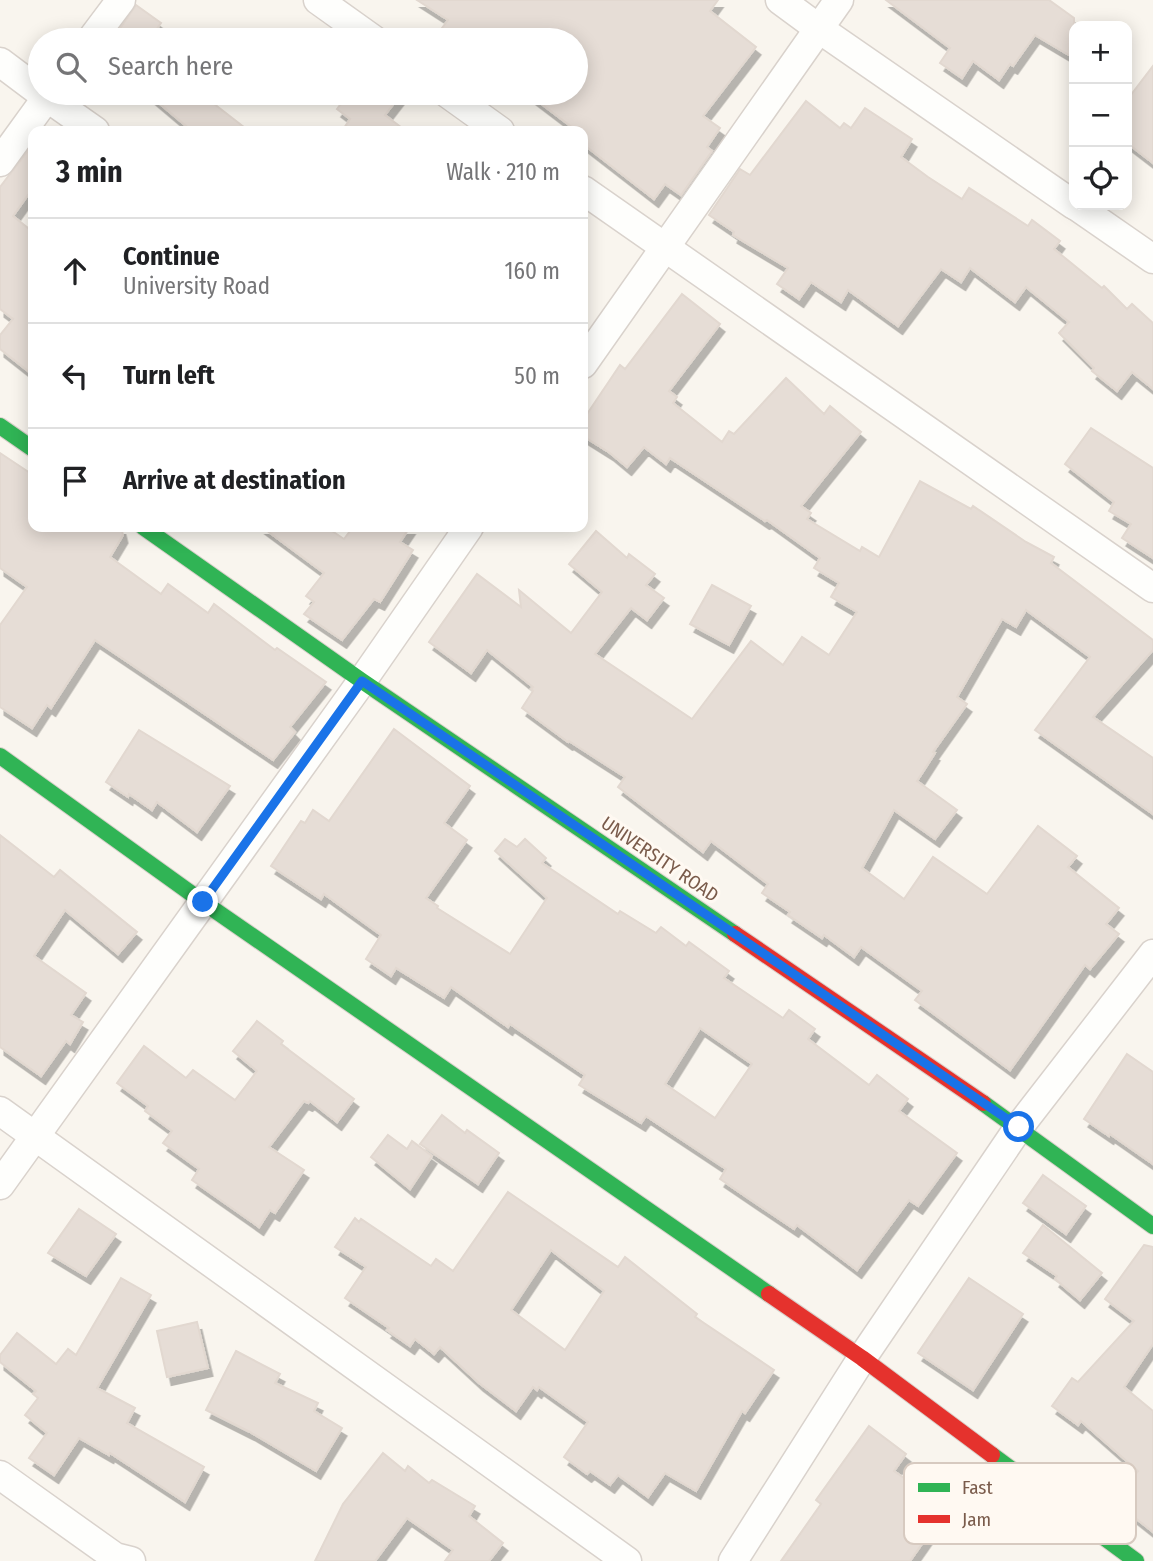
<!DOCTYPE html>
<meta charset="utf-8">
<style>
:root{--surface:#fff;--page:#f2f2f2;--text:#202124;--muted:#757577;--line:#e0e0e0}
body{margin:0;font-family:"Fira Sans Condensed",sans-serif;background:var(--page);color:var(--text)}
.controls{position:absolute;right:21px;top:21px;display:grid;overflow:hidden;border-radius:14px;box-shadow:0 4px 18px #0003}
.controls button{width:63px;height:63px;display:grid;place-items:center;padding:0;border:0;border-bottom:2px solid var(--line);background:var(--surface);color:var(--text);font:35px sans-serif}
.stop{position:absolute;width:21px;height:21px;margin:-16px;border:5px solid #1a73e8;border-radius:50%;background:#fff}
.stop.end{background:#1a73e8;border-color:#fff;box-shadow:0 2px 7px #0008}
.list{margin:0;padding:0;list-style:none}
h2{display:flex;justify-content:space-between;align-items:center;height:91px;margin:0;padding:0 28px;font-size:30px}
h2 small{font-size:23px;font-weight:400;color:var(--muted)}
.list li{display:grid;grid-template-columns:46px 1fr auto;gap:21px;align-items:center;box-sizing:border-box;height:105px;padding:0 28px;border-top:2px solid var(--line)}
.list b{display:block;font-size:26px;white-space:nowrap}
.list p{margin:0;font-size:23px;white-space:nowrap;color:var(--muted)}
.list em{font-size:23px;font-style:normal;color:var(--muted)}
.icon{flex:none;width:38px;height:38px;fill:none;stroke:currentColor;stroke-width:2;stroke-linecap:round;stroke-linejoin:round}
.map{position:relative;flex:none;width:1153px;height:1561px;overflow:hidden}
.search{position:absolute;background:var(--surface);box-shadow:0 4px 18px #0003;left:28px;top:28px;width:560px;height:77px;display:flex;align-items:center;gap:18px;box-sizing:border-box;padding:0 24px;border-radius:38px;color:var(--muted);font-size:26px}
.panel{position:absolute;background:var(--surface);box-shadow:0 4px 18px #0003;left:28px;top:126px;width:560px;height:406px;border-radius:14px}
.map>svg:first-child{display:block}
.building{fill:#e6ddd6;stroke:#e2d8d0;stroke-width:2;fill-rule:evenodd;filter:url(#shadow)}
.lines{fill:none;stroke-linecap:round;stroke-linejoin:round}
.street-casing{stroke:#d9d2cc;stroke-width:31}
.fast-casing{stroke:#d9d0ca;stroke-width:18}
.jam-casing{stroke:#d9d0ca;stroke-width:18}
.street{stroke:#fefefc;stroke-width:28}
.fast{stroke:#30b455;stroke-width:16}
.jam{stroke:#e5322d;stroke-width:16}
.route{stroke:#1a73e8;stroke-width:9}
.labels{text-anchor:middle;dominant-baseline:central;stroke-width:6;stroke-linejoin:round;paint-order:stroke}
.street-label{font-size:19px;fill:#7a5b4b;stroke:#fff9f2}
.key{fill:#fff9f2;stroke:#d7cac0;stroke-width:2}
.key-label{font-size:19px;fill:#7a5b4b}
</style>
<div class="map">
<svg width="1153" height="1561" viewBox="0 0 1153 1561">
<defs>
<filter id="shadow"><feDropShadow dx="4.5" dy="8" stdDeviation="0" flood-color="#0004"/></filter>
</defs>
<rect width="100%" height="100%" fill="#f9f5ee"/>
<g class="building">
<polygon points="417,0 718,0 710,11 756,47 703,116 720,128 707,147 712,151 681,195 665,184 654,199 583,144 583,131 577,131 527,93 576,93 576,40 433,40 448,20"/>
<polygon points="886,0 1049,0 1074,18 1074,58 1035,35 1013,66 1010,64 999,80 973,61 962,78 940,63 950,48"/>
<polygon points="136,5 161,23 149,40 112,40"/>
<polygon points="1153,66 1153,163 1127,143 1127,100"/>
<polygon points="147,93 200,93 249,131 192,131"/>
<polygon points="349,93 402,93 385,115 406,131 342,131 350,119 337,109"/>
<polygon points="806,101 840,128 844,123 851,128 865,108 912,139 901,157 928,177 962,199 969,188 1028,226 1032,220 1060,241 1054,249 1102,288 1104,286 1127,309 1132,304 1153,323 1153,389 1132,372 1117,391 1092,371 1094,368 1059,333 1069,322 1026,287 1015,302 970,268 961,282 941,269 898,326 848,290 841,302 811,282 799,299 777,284 788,268 733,235 734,232 709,215 740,169 750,175"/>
<polygon points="33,144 33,188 13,216 33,232 33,375 0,349 0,335 13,319 0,309 0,187"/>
<polygon points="682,294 720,324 669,391 677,397 673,403 722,442 729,431 734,434 786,378 824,414 830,406 861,432 801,506 811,513 807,519 860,551 862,547 879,557 920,481 971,509 973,506 1026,542 1054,557 1051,563 1153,640 1153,650 1093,717 1153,758 1153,814 1035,730 1090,657 1026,610 1016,627 1002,619 957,697 967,704 933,752 935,753 917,781 957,810 935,839 894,810 862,868 904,899 933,857 987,894 1038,826 1077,856 1068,867 1119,908 1106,924 1119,934 1090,969 1085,965 1010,1070 915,1000 922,991 861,947 854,957 824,935 822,938 788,915 790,912 762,893 768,884 711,841 703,852 618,787 625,777 569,741 568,742 522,708 533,691 531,689 533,687 487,650 471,673 429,642 477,574 521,607 519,590 571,633 602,592 569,564 596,531 627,558 629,554 655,574 646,585 664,598 647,620 631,608 595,654 692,719 751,641 783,665 802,637 829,655 857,612 831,597 839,583 814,568 820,558 767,520 765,521 670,458 666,464 644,447 627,467 610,453 583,436 583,420 620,365 625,369"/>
<polygon points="1091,428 1153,468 1153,558 1122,538 1131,524 1109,511 1114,502 1065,464"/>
<polygon points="0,453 33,475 33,527 121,527 123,535 110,557 161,594 168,584 208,613 214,604 275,650 277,648 326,682 290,727 295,732 273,760 95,640 51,708 47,705 32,728 0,707 0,625 27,587 0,568"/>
<polygon points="262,527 326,527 344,539 353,527 410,527 400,542 413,550 380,602 374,599 342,640 304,614 314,602 306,596 324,573"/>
<polygon points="712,585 751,606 729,645 690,624"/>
<path d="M394,729l76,57 -26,37 23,17 -41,58 12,8 -1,2 73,46 37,-56 -52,-47 10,-12 12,8 8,-8 21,19 -4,5 76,51 2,-3 36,22 5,-6 25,19 3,-4 40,29 -5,7 59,40 6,-8 26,19 -7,10 61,46 8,-10 31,24 -9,12 58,42 -39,53 -9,-6 -52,70 -60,-45 -3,4 -74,-50 6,-10 -80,-53 -5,7 -62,-38 6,-10 -75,-51 -2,3 -57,-40 -7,11 -48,-30 -5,8 -25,-17 15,-24 -57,-41 -3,5 -50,-33 30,-45 4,2 8,-13 16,11zM700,1028l52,36 -37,54 -50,-34z"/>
<polygon points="139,730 230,786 197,832 157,802 152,810 129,794 128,797 106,782"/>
<polygon points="0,835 54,877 60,870 137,932 118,954 65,910 34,956 86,993 71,1015 83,1022 70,1044 66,1041 41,1076 0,1047"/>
<polygon points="257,1021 283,1041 281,1044 354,1099 337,1122 310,1101 308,1103 304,1101 269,1147 304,1170 275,1213 270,1210 259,1227 192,1180 199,1169 163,1143 172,1131 145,1111 148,1106 117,1083 144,1046 186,1078 193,1070 235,1100 257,1071 233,1051"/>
<polygon points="1127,1054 1153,1072 1153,1164 1110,1134 1109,1136 1084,1119"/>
<polygon points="442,1115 465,1133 467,1130 499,1153 478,1184 420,1144"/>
<polygon points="388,1135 407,1149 412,1141 432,1156 410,1189 371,1157"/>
<polygon points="1043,1175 1086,1206 1066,1234 1023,1203"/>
<path d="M508,1192l110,75 7,-10 72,57 -2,3 79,53 -29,43 -3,-2 -46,80 -31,-18 -17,24 -30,-22 -8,10 -20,-14 -3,3 -23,-17 24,-35 -49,-35 -2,3 -4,-3 -17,24 -37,-28 -39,-36 -6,7 -19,-15 -5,7 -23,-16 2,-2 -44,-30 21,-31 -31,-20 20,-29 4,4 2,-3 70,47 5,-7 17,12zM551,1250l53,41 -39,59 -54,-40z"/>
<polygon points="79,1209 116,1234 86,1276 48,1253"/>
<polygon points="1043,1225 1102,1273 1080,1300 1055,1279 1057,1276 1023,1253"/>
<polygon points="1144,1245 1153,1247 1153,1344 1124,1387 1153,1411 1153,1532 1114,1501 1138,1471 1081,1421 1078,1425 1052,1406 1072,1378 1078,1382 1134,1321 1105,1299"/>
<polygon points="121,1278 151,1295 97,1388 135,1408 127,1423 204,1467 185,1502 110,1453 109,1455 79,1438 54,1475 29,1458 47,1433 25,1415 38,1398 33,1394 36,1391 0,1362 0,1355 17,1333 56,1364 68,1349 76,1355"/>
<polygon points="969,1278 1023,1314 973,1390 918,1353"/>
<polygon points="197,1322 208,1368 167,1377 157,1331"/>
<polygon points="236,1351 280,1374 275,1383 318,1403 314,1411 342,1428 316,1471 250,1432 206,1410"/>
<polygon points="869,1426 906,1454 894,1471 947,1508 910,1561 781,1561 821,1504 816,1500"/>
<polygon points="383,1453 405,1471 408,1466 429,1483 432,1480 475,1506 469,1516 503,1543 489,1561 445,1561 453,1550 407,1518 375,1561 315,1561 343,1504"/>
</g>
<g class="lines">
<defs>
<g id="street">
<polyline points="318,0 374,40"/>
<polyline points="780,0 818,28 1074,205"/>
<polyline points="91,40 121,0"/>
<polyline points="0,62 40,92"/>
<polyline points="41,93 95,131"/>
<polyline points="447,93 500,131"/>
<polyline points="0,162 50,93"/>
<polyline points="583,190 1153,588"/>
<polyline points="1075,205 1153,259"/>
<polyline points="583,364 839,0"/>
<polyline points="0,1111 627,1561"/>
<polyline points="0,1185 362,681 469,527"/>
<polyline points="0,1475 115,1557 131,1561"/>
<polyline points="733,1561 862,1358 1019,1127 1153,954"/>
</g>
<g id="fast">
<polyline points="0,426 33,449"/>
<polyline points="143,527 362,681 735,934"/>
<polyline points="0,756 203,902 769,1294"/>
<polyline points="983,1103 1153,1226"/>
<polyline points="992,1455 1136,1561"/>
</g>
<g id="jam">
<polyline points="735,934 983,1103"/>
<polyline points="769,1294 862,1358 992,1455"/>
</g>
</defs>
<use href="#street" class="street-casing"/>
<use href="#fast" class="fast-casing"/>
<use href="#jam" class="jam-casing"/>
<use href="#street" class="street"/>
<use href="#fast" class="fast"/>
<use href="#jam" class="jam"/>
</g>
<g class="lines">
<polyline class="route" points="203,902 362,681 1019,1127"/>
</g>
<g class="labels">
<g class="street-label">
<text transform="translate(660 859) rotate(34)">UNIVERSITY ROAD</text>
</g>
</g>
<rect x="904" y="1463" width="232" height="81" rx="10" class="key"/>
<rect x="918" y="1483" width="32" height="9" fill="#30b455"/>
<rect x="918" y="1515" width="32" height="8" fill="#e5322d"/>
<g class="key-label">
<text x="962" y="1494">Fast</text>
<text x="962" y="1526">Jam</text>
</g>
</svg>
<div class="controls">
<button>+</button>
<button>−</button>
<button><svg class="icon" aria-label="locate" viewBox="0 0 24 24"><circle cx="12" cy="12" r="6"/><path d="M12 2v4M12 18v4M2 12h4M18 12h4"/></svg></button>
</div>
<div class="stop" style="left:1019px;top:1127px"></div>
<div class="stop end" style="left:203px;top:902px"></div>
<div class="search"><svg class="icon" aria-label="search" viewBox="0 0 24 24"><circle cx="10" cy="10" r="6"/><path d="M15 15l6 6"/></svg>Search here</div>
<section class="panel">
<h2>3 min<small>Walk · 210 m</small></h2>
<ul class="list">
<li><svg class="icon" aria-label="ahead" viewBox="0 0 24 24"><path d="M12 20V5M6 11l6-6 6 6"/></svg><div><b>Continue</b><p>University Road</p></div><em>160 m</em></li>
<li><svg class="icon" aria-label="left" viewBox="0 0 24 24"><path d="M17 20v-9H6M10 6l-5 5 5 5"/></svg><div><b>Turn left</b></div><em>50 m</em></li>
<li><svg class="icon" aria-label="arrive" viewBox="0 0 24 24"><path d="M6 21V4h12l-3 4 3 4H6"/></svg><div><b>Arrive at destination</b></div></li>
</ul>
</section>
</div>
